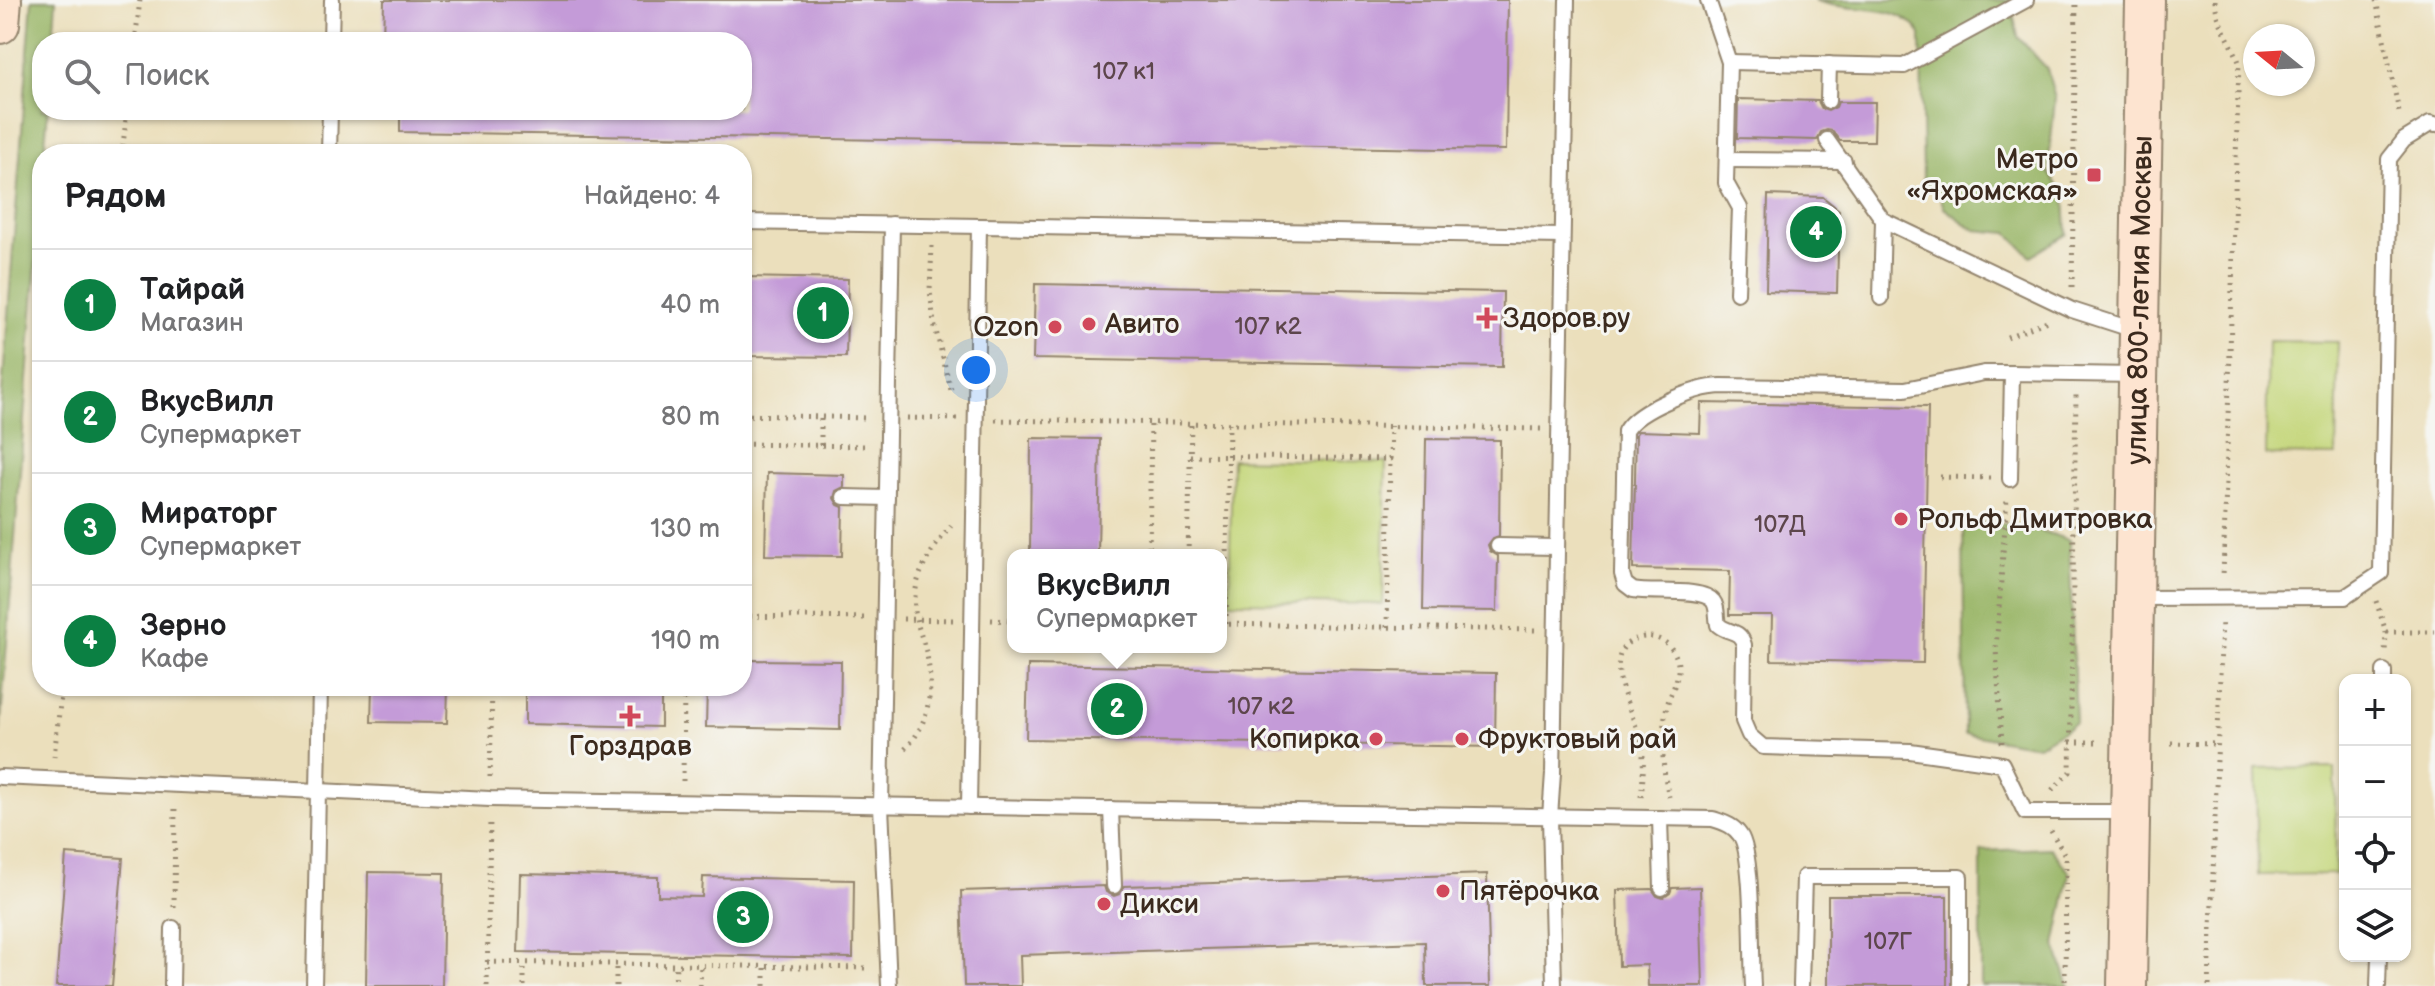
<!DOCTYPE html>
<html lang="ru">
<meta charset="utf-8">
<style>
:root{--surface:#fff;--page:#f6f6f6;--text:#202124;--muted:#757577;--line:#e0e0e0;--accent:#0b8043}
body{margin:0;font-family:"Balsamiq Sans",sans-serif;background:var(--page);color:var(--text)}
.controls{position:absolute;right:24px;bottom:24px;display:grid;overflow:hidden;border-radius:16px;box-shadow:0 2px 6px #0004}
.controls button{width:72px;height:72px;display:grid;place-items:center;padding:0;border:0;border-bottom:2px solid var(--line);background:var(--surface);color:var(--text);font:40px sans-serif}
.compass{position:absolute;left:2243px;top:24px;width:72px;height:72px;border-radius:50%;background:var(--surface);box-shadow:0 2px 6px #0004;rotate:288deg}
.you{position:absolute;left:976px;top:370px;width:28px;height:28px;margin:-20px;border:6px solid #fff;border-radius:50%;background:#1a73e8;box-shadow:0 0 0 12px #1a73e833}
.badge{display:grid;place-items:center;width:52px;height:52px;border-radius:50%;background:var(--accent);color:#fff;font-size:26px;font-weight:700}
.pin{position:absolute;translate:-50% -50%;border:4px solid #fff;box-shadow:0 2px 8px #0006}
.popup{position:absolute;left:1007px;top:549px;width:220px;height:104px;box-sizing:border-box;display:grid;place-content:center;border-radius:16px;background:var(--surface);filter:drop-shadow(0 2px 6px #0005);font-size:26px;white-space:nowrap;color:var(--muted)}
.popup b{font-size:30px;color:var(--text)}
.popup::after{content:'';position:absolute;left:50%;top:100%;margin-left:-16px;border:16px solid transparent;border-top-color:var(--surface)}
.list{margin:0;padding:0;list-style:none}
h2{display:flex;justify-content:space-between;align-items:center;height:104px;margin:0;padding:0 32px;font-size:34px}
h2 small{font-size:26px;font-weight:400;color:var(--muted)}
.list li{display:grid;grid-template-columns:52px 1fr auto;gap:24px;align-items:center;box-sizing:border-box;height:112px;padding:0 32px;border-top:2px solid var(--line)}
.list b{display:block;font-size:30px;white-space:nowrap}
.list p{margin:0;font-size:26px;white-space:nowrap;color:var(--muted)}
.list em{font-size:26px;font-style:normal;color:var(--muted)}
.icon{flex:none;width:44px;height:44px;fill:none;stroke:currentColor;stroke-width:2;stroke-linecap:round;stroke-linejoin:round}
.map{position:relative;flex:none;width:2435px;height:986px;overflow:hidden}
.search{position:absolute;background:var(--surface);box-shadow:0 2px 6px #0004;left:32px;top:32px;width:720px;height:88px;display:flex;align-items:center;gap:20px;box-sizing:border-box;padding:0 28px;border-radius:32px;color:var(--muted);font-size:30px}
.panel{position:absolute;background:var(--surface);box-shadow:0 2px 6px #0004;left:32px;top:144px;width:720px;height:552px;border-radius:32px}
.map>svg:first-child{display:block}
.green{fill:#c3d577;stroke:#7f804a;stroke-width:2}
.forest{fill:#9ab668;stroke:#6a7043;stroke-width:2}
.building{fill:#c49bd8}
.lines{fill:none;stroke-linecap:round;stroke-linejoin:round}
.lane-casing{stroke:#93846d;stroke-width:18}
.secondary-casing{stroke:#93846d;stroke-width:42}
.path{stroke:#93846d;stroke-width:5;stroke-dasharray:2 6;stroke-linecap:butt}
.lane{stroke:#fff;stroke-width:14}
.secondary{stroke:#fde4d0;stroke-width:38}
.poi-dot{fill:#d1495b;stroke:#f6f6f2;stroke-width:3}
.labels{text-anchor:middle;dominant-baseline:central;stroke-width:6;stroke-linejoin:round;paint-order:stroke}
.number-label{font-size:24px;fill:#5d464c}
.poi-label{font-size:28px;fill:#3b2a1e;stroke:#f6f6f2;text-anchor:start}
.street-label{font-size:28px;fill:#3b2a1e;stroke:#f6f6f2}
</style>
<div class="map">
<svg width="2435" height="986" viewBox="0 0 2435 986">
<rect width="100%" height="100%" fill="#f6f6f2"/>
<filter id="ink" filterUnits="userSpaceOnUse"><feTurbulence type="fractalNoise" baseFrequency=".0125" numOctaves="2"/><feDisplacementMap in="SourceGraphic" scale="16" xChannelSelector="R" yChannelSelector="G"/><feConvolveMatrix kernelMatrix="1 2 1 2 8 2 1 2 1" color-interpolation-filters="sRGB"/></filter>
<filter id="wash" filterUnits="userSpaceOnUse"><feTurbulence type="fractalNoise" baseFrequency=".006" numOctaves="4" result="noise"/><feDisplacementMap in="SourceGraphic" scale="32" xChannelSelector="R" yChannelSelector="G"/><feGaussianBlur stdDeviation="1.8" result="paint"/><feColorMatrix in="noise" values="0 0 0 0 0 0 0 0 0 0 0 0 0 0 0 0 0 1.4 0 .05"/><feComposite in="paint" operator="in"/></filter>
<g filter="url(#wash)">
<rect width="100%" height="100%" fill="#ebdfbc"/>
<g class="green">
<polygon points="2268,341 2338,342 2336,456 2266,455"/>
<polygon points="1232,459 1386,462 1383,604 1229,602"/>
<polygon points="2335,768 2336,874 2258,875 2256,769"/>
</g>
<g class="forest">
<polygon points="32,0 56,0 53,42 42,42 42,110 48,110 44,154 42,154 42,183 0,733 0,419"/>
<path d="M1814,0h196l8,37 29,32 8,30 -7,72 17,26 2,37 -36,22 -23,-23 -33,-3 -31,-22 -4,-12 -17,-15 -2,-147c-22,-34 -68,-19 -107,-34z"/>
<polygon points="1963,521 2026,526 2069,540 2076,722 2038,746 1965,734"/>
<polygon points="2050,848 2070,873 2055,945 2069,986 1981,986 1981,851"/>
</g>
<g id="blocks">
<g class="building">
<polygon points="384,0 1508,0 1506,150 400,132 400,110 742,110 742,42 383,42"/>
<polygon points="1738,99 1818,101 1822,109 1828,111 1836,107 1838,102 1875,102 1874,141 1840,141 1832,131 1827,130 1821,132 1817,140 1737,138"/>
<polygon points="1768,195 1823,197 1839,210 1837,293 1766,291"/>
<polygon points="742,277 848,279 846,357 742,356"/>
<polygon points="1035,284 1503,292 1502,367 1033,359"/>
<polygon points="1701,403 1928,407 1923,663 1771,660 1772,615 1729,615 1730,571 1633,569 1636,434 1638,431 1700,433"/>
<polygon points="1031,438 1100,439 1098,555 1030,555"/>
<polygon points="1426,439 1500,440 1499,536 1493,538 1488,545 1490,551 1498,556 1497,611 1423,610"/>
<polygon points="767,473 844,475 844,487 836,491 834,498 838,505 843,507 842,556 765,555"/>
<polygon points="742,660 841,661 840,730 706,727 707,686 742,686"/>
<polygon points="1028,665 1496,673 1495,747 1026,739"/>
<polygon points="372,686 448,686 447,723 371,722"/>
<polygon points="525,686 661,686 661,727 525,724"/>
<polygon points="66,854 123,858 112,986 56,986"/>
<polygon points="368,872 444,873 442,986 366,986"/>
<polygon points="520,874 658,877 658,896 702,897 703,877 854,880 853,958 518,952"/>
<polygon points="1487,874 1490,986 1426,986 1425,942 1020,955 1021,986 964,986 961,891 1104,886 1106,892 1114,896 1120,894 1124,886"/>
<polygon points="1700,887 1703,986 1648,986 1647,965 1619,966 1617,890 1652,889 1657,896 1663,898 1670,893 1672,888"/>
<rect x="1828" y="896" width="119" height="90"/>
</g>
</g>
</g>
<g filter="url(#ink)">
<use href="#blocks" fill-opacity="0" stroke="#93846d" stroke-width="2"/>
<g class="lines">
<defs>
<g id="lane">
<polyline points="1708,0 1729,62 1726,183 1740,208 1737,293"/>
<polyline points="331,42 332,0"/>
<polyline points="1729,62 1904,66 2026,0"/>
<polyline points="1828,101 1829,64"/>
<polyline points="1827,140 1883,220 2072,310 2137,331"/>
<polyline points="329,154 330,110"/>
<polyline points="1727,160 1844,161"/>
<polyline points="742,222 1562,236"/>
<polyline points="1881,298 1883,220"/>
<path d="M2012,373h-28l-79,16 -184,-3c-25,1 -83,23 -96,45l-3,143 3,10 8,6c18,4 69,-3 80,11 5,6 3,16 5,24 11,9 22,4 26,20l-1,76 6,14 14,12 147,4 92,13 23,48h104"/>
<polyline points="2010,479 2012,373 2136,375"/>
<polyline points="844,497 887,498"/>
<polyline points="1498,546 1556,547"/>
<polyline points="2135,598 2345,597 2381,573 2389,159 2404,140 2430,124 2435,125"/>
<polyline points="2384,680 2384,671"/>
<polyline points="0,777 318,791 320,686"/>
<polyline points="969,807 979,226"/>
<polyline points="1111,809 1114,886"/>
<polyline points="1660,818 1662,888"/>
<polyline points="172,986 173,928"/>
<path d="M314,986l4,-195 172,8 1223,20c11,4 20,6 27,16 14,19 11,122 13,151"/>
<polyline points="889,986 881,806 892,224"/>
<polyline points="1554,986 1550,817 1553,773 1567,0"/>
<polyline points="1801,986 1804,877 1960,877 1960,986"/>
<polyline points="2378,986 2379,956"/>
</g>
<g id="secondary">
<polyline points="0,24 2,0"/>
<path id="s1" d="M2127,986l18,-986"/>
</g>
</defs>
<use href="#lane" class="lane-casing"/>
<use href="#secondary" class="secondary-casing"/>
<g class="path">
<path d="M2215,0c1,23 17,41 24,62l-16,515"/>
<polyline points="2376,0 2400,117"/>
<polyline points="135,42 140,0"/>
<polyline points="122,154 127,110"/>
<polyline points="932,246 930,290 934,323 952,394"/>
<polyline points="2072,287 2076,0"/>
<polyline points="2007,337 2047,321"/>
<polyline points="742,415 869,418"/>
<polyline points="907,418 957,419"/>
<polyline points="995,420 1541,429"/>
<polyline points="742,444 867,446"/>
<polyline points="821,445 821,417"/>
<polyline points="1190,456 1390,459 1391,426"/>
<polyline points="1940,477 1991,478"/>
<polyline points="1149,555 1151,422"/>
<polyline points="1188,555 1191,423"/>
<polyline points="2376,601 2386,632 2385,653"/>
<polyline points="742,616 865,618"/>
<polyline points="903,619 953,620"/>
<polyline points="991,620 1013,621"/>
<polyline points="1221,624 1536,630"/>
<polyline points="1226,624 1229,423"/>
<polyline points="1387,627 1390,459"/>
<polyline points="2386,632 2435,632"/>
<polyline points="2070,742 2097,742"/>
<polyline points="2002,743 1996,649 2007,498"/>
<polyline points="2171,743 2218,744"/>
<path d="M905,749c27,-26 30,-70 19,-104 -5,-17 -11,-30 -9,-48 2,-28 19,-50 36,-71"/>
<polyline points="54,757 62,686"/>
<polyline points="490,777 492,686"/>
<polyline points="683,781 684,686"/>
<polyline points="2052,790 2070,772 2076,395"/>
<path d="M1641,797c2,-18 4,-36 0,-55 -5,-26 -50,-97 3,-105 10,-1 21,3 27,11 5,6 8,15 7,23 -1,12 -8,23 -11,35 -7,30 -5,62 2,91"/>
<polyline points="2051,831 2066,857 2065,986"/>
<polyline points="174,907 175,805"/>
<polyline points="487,962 870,968"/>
<polyline points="487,986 490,819"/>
<polyline points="524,986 524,962"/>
<polyline points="616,986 616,964"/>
<polyline points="675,986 676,965"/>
<polyline points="700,986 701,965"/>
<polyline points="765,986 765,966"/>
<polyline points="2209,986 2222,619"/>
</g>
<use href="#lane" class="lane"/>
<use href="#secondary" class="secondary"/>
</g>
</g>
<g class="poi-dot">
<rect x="2086" y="167" width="16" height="16" rx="4"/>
<path d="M1483 306h8v8h8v8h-8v8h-8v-8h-8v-8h8z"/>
<circle cx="1089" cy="324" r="8"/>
<circle cx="1055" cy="327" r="8"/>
<circle cx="1901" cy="519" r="8"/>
<path d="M626 704h8v8h8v8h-8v8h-8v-8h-8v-8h8z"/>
<circle cx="1376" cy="739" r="8"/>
<circle cx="1462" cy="739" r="8"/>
<circle cx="1443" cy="891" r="8"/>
<circle cx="1104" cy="904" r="8"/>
</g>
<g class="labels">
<g class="number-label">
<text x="1124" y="71">107 к1</text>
<text x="1268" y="326">107 к2</text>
<text x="1780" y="524">107Д</text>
<text x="1261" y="706">107 к2</text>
<text x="1888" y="941">107Г</text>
</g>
<g class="poi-label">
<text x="2078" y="159" text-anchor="end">Метро<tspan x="2078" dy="32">«Яхромская»</tspan></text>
<text x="1503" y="318">Здоров.ру</text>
<text x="1105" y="324">Авито</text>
<text x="1039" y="327" text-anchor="end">Ozon</text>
<text x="1917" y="519">Рольф Дмитровка</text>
<text x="1360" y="739" text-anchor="end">Копирка</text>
<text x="1478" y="739">Фруктовый рай</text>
<text x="630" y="746" text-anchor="middle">Горздрав</text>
<text x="1459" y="891">Пятёрочка</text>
<text x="1120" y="904">Дикси</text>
</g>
<g class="street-label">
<text stroke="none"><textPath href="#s1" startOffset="686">улица 800-летия Москвы</textPath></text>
</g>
</g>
</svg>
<div class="controls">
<button>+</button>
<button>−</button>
<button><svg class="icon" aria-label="locate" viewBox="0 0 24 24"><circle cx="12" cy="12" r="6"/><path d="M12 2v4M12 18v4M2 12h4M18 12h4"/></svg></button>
<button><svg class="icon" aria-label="layers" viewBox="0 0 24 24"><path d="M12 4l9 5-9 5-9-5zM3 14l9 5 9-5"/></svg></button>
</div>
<svg class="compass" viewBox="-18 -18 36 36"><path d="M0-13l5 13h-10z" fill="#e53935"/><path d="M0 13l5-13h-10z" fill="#757577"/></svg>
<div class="you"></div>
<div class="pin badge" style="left:823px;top:313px">1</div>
<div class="pin badge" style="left:1117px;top:709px">2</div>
<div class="popup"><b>ВкусВилл</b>Супермаркет</div>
<div class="pin badge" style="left:743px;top:917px">3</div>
<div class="pin badge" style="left:1816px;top:232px">4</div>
<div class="search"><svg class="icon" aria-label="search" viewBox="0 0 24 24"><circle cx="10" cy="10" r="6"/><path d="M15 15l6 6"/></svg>Поиск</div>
<section class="panel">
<h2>Рядом<small>Найдено: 4</small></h2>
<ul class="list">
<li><span class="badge">1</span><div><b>Тайрай</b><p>Магазин</p></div><em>40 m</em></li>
<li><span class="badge">2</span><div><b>ВкусВилл</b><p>Супермаркет</p></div><em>80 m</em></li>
<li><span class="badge">3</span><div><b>Мираторг</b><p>Супермаркет</p></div><em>130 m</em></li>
<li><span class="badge">4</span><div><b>Зерно</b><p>Кафе</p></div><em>190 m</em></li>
</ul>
</section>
</div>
